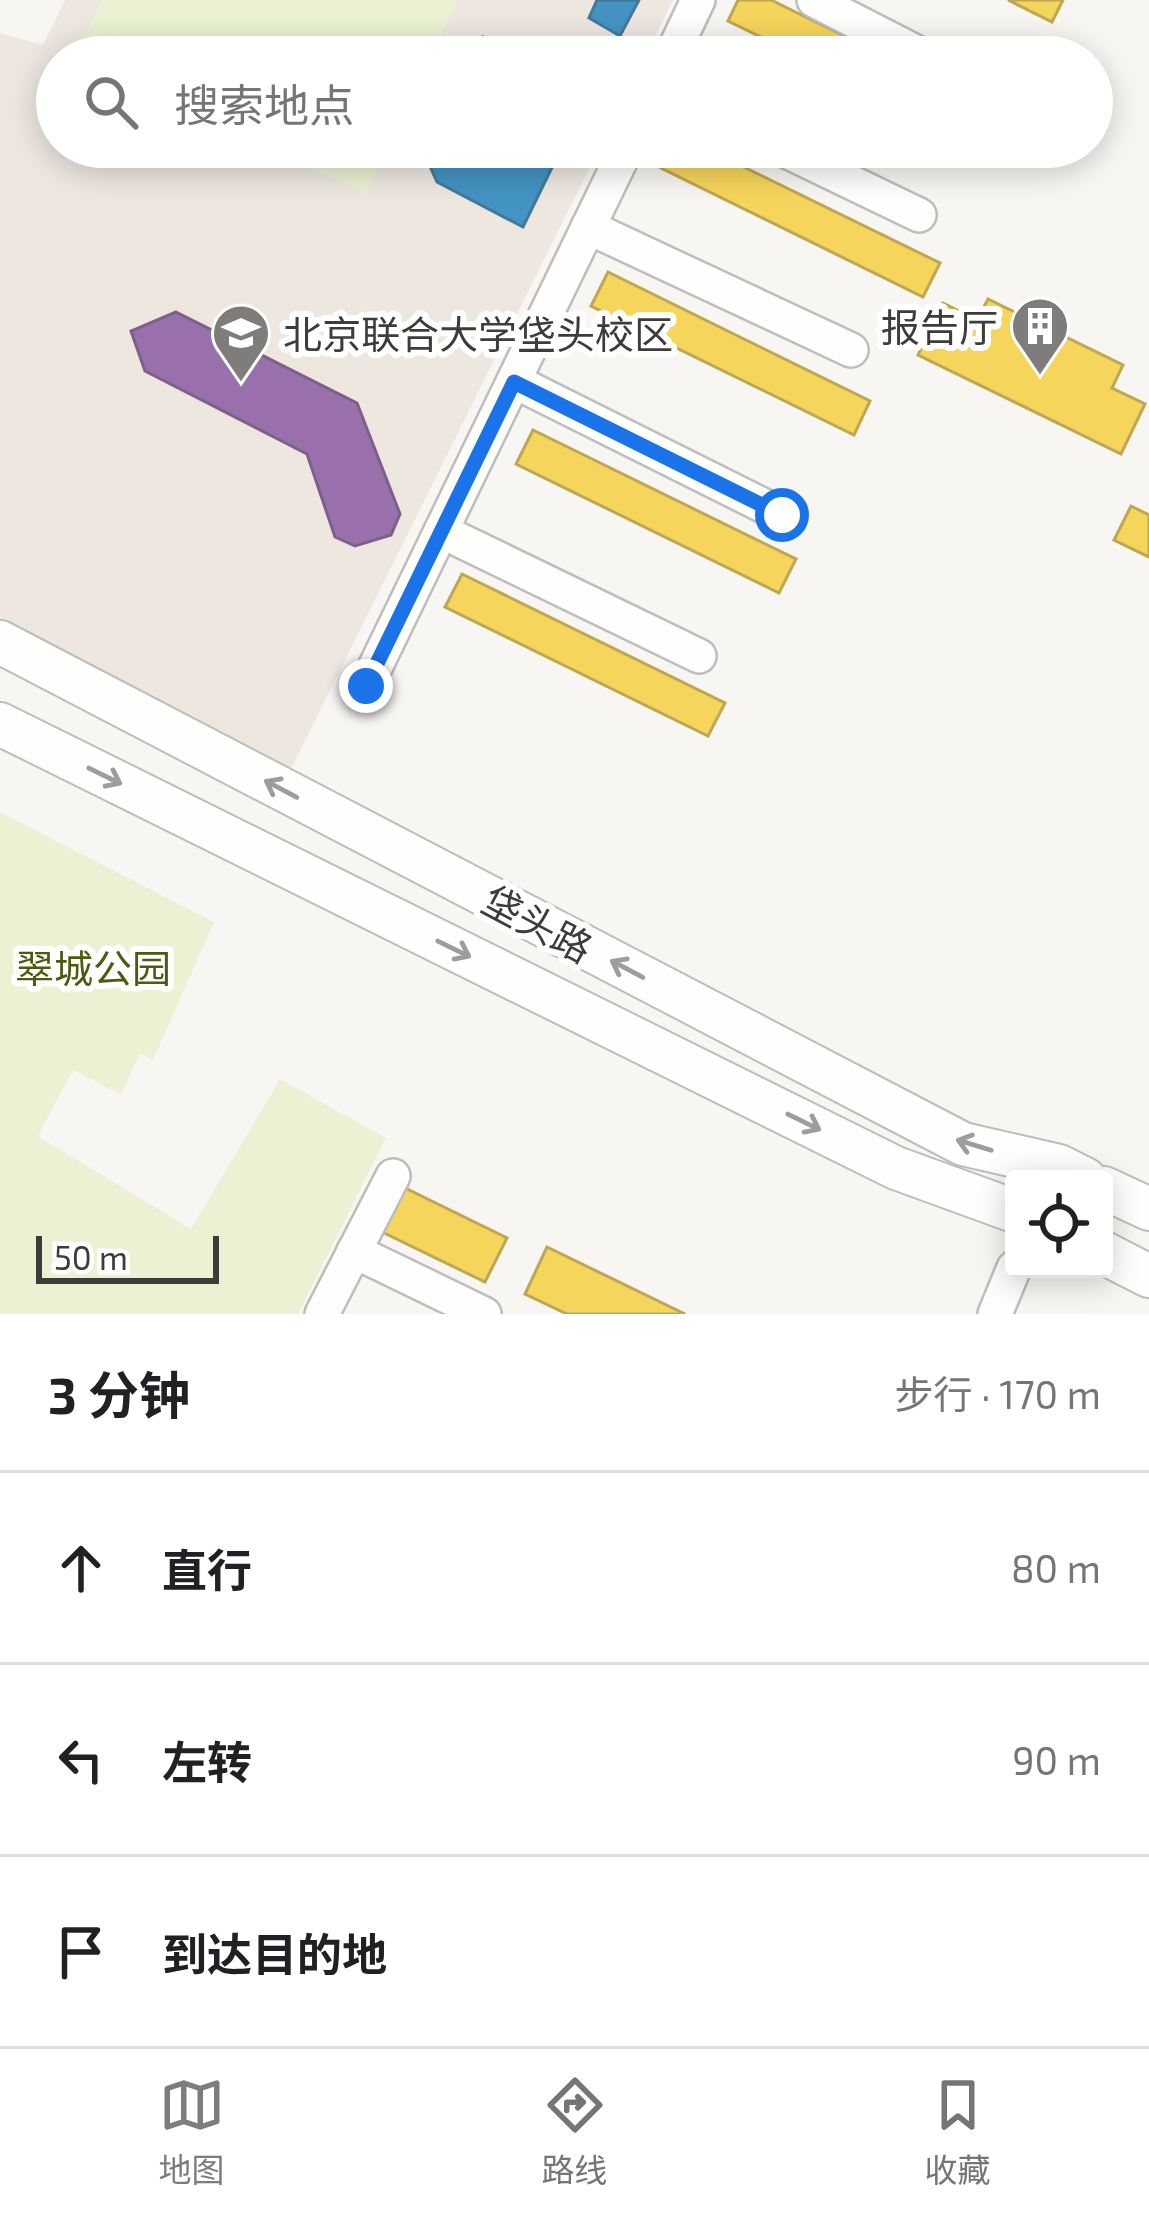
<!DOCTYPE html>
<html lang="zh">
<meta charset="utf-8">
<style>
:root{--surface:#fff;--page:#f6f6f6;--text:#202124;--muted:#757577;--line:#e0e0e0;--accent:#7e7d7b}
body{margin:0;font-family:"Exo 2","Noto Sans SC",sans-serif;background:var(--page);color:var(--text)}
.controls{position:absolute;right:36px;bottom:36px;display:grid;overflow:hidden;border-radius:12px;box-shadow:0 6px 30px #0003}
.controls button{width:108px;height:108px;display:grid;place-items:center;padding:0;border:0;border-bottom:3px solid var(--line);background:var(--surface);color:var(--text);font:60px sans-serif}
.scale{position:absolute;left:36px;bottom:30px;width:183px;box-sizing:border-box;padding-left:12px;border:6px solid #3d3c3b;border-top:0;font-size:33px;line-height:42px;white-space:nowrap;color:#3d3c3b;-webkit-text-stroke:9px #fff;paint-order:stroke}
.stop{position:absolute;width:36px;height:36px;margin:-27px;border:9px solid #1a73e8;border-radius:50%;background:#fff}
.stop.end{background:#1a73e8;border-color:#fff;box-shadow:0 3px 12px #0008}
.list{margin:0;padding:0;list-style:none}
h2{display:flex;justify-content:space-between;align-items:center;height:156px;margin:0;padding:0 48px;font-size:51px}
h2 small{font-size:39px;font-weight:400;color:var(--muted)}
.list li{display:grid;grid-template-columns:78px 1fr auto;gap:36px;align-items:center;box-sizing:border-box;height:192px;padding:0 48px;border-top:3px solid var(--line)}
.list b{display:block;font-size:45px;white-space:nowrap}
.list em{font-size:39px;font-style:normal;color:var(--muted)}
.icon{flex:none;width:66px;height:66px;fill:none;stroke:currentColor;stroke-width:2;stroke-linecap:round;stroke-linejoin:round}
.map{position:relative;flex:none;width:1149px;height:1314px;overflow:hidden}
.search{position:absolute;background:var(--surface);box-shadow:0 6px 30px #0003;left:36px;right:36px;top:36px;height:132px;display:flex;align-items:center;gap:30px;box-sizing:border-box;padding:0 42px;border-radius:66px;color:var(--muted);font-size:45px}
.sheet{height:732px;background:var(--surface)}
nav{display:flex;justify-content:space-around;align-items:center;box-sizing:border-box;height:168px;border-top:3px solid var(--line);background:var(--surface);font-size:33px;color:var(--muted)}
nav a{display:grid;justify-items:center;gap:6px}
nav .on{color:var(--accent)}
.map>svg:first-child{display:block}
.built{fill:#ede7e0}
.green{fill:#eaf2d3}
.homes{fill:#f6d55c;stroke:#bea752;stroke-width:3}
.offices{fill:#9970ab;stroke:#7d6089;stroke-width:3}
.schools{fill:#4393c3;stroke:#41799a;stroke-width:3}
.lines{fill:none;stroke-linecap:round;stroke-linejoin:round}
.minor-casing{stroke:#bfbdbb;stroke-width:38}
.major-casing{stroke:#bfbdbb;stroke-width:46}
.minor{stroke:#fefefd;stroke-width:33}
.major{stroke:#fefefd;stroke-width:42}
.oneway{stroke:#9e9d9c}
.route{stroke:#1a73e8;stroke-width:15}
.labels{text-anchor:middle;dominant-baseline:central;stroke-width:12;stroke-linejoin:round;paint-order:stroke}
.poi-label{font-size:39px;fill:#3d3c3b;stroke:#fff;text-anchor:end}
.street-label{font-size:39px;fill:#3d3c3b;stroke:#fff}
.park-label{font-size:39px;fill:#4b5c10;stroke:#fff}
</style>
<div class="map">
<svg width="1149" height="1314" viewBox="0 0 1149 1314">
<rect width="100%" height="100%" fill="#f8f6f3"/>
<polygon class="built" points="65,0 673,0 645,57 57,57 57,147 600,147 288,775 0,621 0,33 43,45"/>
<g class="green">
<polygon points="102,0 458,0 431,57 75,57"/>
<polygon points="270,147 388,147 366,194"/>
<polygon points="0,812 214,922 153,1060 140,1053 121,1095 73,1070 38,1136 191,1229 280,1079 386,1138 298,1314 0,1314"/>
</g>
<g class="homes">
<polygon points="738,0 771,0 887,57 802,57 728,21"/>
<polygon points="1008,0 1063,0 1052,22"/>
<polygon points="671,147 703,147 940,263 923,297 661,168"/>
<polygon points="608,272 870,401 854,435 591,306"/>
<polygon points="988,299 1123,365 1112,388 1145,404 1121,454 918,355 943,303 977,320"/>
<polygon points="533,430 796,559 779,593 516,464"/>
<polygon points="1131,506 1149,515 1149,557 1114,540"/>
<polygon points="462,574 725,703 708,736 445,607"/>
<polygon points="395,1183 507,1238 485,1282 374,1228"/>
<polygon points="547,1247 685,1314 567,1314 525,1294"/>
</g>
<polygon class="offices" points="176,312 357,403 400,514 391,535 355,546 335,537 307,454 145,371 131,331"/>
<g class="schools">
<polygon points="597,0 639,0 620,36 589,18"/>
<polygon points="483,37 520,57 473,57"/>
<polygon points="429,147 562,147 523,227 437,182 425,155"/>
</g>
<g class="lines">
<defs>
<g id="minor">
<polyline points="814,0 925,57"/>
<polyline points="671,57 698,0"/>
<polyline points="778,147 919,215"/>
<polyline points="588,227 851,350"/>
<polyline points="514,381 782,515"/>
<polyline points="441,531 699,656"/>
<polyline points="366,686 627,147"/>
<polyline points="354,1251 484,1314"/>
<polyline points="322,1314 393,1176"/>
<polyline points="995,1314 1014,1268"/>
</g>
<g id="major">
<polyline points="0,642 963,1144 1059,1166 1085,1179"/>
<polyline points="0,724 896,1168 1014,1211"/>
<polyline points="1104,1188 1149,1209"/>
<polyline points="1104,1253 1149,1276"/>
</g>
</defs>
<use href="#minor" class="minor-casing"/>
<use href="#major" class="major-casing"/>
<use href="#minor" class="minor"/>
<use href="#major" class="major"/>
</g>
<defs><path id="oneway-shaft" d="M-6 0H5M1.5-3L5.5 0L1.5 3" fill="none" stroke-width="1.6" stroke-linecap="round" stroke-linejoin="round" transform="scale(3)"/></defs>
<g class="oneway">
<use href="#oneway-shaft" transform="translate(105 776) rotate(26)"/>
<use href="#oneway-shaft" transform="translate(281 789) rotate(-152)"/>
<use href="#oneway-shaft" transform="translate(454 949) rotate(26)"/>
<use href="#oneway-shaft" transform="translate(627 969) rotate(-152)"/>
<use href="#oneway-shaft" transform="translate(804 1122) rotate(26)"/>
<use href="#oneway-shaft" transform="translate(974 1145) rotate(-163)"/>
</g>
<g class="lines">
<polyline class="route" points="366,686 514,382 782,515"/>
</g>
<defs>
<symbol id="building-pin" viewBox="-11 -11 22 30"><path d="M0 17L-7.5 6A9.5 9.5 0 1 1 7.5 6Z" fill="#7e7d7b" stroke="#fff"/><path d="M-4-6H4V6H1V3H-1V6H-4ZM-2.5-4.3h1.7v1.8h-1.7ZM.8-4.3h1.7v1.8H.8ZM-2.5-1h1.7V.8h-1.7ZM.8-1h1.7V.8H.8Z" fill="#fff"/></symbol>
<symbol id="university-pin" viewBox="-11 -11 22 30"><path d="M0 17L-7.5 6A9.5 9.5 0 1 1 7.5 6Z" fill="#7e7d7b" stroke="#fff"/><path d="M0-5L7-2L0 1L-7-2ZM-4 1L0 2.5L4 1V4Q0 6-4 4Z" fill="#fff"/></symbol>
</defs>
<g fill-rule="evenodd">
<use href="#building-pin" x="1007" y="293" width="66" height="90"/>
<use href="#university-pin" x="208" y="300" width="66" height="90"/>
</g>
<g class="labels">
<g class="poi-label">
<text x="998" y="326">报告厅</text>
<text x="283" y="333" text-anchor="start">北京联合大学垡头校区</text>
</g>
<g class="street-label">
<text transform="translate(538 923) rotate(28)">垡头路</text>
</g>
<g class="park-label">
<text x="93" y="967">翠城公园</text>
</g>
</g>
</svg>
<div class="controls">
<button><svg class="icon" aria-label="locate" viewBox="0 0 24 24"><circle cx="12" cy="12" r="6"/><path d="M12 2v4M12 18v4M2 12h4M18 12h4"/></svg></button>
</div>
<div class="scale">50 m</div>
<div class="stop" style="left:782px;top:515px"></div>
<div class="stop end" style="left:366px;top:686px"></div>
<div class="search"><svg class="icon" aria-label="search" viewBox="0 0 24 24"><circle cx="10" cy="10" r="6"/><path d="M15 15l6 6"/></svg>搜索地点</div>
</div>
<section class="sheet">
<h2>3 分钟<small>步行 · 170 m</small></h2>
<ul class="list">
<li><svg class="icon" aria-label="ahead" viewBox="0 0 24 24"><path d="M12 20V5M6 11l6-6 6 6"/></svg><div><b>直行</b></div><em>80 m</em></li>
<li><svg class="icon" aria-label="left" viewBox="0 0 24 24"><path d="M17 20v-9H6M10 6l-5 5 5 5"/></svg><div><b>左转</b></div><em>90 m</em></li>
<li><svg class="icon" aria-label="arrive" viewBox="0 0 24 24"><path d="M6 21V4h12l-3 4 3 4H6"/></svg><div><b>到达目的地</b></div></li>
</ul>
</section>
<nav>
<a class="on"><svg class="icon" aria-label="map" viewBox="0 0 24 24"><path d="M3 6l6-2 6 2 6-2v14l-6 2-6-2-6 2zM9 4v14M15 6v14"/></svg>地图</a>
<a><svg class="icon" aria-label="directions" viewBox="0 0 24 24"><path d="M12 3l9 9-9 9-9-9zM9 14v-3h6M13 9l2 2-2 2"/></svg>路线</a>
<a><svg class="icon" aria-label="saved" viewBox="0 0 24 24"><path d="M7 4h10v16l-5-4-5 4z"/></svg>收藏</a>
</nav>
